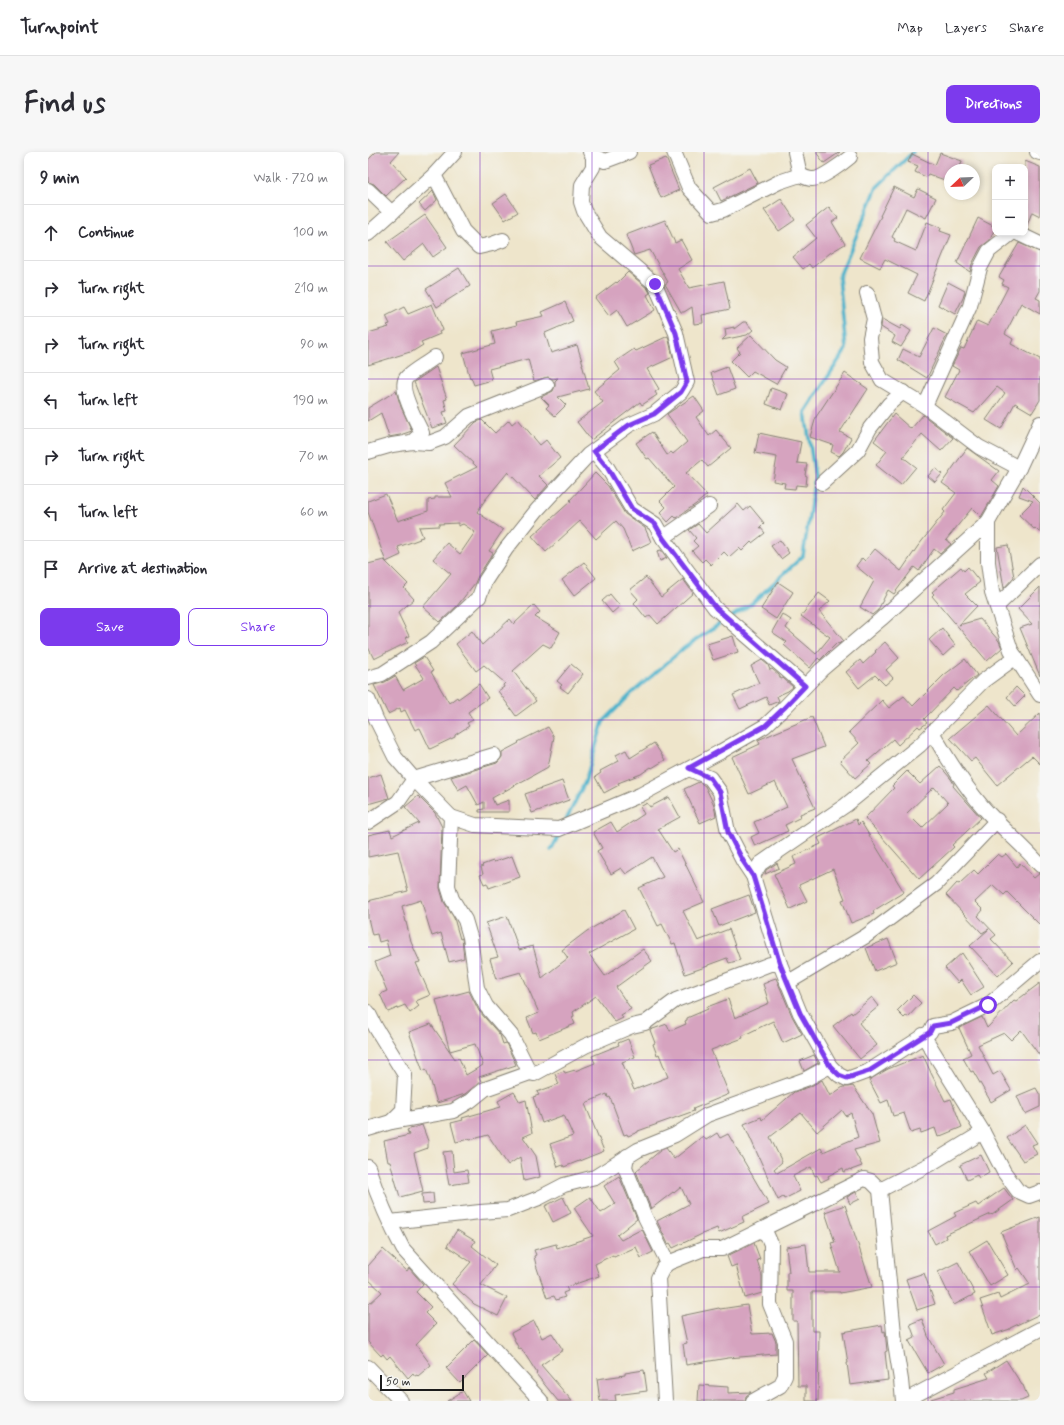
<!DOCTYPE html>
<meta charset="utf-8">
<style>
:root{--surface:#fff;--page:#f7f7f7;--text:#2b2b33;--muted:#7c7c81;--line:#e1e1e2;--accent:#7c3aed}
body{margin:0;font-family:Mynerve,sans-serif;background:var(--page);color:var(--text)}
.controls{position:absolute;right:12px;top:12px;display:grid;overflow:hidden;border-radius:8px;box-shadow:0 2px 6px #0003}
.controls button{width:36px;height:36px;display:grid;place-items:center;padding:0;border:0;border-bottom:1px solid var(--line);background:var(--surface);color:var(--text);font:20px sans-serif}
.compass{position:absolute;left:576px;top:12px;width:36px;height:36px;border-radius:50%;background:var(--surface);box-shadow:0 2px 6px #0003;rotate:247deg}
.scale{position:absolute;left:12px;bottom:10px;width:84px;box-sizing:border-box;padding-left:4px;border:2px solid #1c1c1c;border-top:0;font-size:11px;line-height:14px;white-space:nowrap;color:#1c1c1c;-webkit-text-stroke:3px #f6f6f2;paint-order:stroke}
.stop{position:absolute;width:12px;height:12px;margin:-9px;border:3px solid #7c3aed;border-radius:50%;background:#fff}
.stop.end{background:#7c3aed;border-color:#fff;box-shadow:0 1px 4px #0008}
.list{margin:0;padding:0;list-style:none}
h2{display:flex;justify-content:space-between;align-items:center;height:52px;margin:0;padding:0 16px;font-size:17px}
h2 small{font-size:13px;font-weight:400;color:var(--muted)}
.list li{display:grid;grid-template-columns:26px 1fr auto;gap:12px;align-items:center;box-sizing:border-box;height:56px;padding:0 16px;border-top:1px solid var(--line)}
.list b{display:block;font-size:15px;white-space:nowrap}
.list em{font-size:13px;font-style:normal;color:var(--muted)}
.actions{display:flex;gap:8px;padding:12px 16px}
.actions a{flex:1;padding:9px 0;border:1px solid var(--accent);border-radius:8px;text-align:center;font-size:14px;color:var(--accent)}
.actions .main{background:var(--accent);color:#fff}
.icon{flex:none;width:22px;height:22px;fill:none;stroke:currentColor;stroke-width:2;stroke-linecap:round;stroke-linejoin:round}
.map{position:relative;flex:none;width:672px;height:1249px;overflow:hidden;border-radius:8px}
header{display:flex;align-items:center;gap:24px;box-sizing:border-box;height:56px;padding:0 20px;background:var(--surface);border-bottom:1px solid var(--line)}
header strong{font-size:19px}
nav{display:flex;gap:22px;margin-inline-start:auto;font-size:14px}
.intro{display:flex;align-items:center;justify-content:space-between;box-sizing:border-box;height:96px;padding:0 24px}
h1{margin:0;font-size:28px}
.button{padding:10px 18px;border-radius:8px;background:var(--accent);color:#fff;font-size:14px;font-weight:700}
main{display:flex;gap:24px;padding:0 24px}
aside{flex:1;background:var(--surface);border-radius:8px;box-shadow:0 2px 6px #0003}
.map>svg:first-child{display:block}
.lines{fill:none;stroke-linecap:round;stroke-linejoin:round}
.stream{stroke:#4db3cc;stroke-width:3.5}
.building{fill:#d6a3bf;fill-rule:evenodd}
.minor-casing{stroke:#858074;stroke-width:16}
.minor{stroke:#fff;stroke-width:14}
.route{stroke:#7c3aed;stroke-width:5}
.grid{fill:none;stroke:#7b2cbf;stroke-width:1;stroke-opacity:0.55}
</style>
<header>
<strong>Turnpoint</strong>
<nav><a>Map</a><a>Layers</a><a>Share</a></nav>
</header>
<div class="intro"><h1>Find us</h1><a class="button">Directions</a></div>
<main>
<aside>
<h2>9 min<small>Walk · 720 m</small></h2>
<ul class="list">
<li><svg class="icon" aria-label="ahead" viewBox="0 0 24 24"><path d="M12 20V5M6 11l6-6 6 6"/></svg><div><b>Continue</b></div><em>100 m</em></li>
<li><svg class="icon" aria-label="right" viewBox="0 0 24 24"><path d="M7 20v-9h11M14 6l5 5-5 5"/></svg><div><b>Turn right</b></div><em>210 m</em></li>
<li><svg class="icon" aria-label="right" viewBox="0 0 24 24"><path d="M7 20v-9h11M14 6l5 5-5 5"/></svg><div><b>Turn right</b></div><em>90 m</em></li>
<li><svg class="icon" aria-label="left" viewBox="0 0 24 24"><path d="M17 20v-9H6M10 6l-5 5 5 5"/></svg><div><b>Turn left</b></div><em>190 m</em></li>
<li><svg class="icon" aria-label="right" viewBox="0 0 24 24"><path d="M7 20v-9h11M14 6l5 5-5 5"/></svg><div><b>Turn right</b></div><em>70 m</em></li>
<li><svg class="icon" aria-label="left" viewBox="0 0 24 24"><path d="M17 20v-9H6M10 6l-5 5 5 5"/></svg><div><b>Turn left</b></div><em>60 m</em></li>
<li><svg class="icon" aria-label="arrive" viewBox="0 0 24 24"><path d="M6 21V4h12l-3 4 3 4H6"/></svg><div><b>Arrive at destination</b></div></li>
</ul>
<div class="actions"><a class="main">Save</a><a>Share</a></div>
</aside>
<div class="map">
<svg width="672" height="1249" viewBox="0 0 672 1249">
<rect width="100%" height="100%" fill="#f6f6f2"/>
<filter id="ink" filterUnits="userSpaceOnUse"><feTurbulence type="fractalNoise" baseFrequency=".025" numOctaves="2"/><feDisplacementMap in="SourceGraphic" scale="8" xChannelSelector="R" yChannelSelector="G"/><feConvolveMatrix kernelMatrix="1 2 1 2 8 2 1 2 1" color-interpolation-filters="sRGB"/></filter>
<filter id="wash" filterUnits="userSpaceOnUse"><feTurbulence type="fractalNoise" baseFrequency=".012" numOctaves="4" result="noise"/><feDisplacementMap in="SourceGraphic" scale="16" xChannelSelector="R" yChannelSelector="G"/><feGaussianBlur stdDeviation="0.9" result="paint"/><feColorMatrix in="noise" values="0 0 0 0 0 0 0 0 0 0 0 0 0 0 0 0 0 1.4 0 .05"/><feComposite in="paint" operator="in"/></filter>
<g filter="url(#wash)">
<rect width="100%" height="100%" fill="#eee5cb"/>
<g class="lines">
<g class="stream">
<polyline points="363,465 383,452 435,404 447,325 437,260 478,197 471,125 509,35 545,0"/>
<polyline points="197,670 217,630 235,570 264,541 316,496 356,469"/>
<polyline points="183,698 192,681"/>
</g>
</g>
<g id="blocks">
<g class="building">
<polygon points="8,0 31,0 23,9 38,25 18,44 6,32 0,30 0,8"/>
<polygon points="448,0 472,0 456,11"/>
<polygon points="572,1 594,9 591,18 582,18 582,30 560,22 558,25 547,20 550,14 540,10 544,2 567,13"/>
<polygon points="298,6 311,38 293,46 280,13"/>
<polygon points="657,9 672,15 672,64 664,60 658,76"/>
<polygon points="382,16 390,31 353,49 346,35"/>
<polygon points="526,35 546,45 550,37 568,46 558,66 538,56 524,85 527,87 526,89 548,99 559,70 573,76 572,79 583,83 556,149 540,141 549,123 517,107 512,116 492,106 513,64 512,64"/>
<polygon points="65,39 69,48 57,59 51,52"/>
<polygon points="138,42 150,60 137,68 125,51"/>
<polygon points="413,47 427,68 411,79 396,58"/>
<polygon points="461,55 470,66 464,70 477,92 462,101 444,116 441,112 435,117 425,105 448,86 438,73"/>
<polygon points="57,63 79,95 65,105 56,92 35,109 19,90"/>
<polygon points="610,66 627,75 627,76 622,88 613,95 604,112 602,120 589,111"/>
<polygon points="297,68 307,91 313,88 324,108 310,117 321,136 356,129 362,157 334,163 335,171 326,172 324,155 316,160 313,160 297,132 300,130 282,98 266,103 258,83"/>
<polygon points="651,91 672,100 672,139 668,146 672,148 672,162 653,151 637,182 645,187 643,192 672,207 672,248 664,261 647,251 633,277 618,268 637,241 629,235 606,261 577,245 591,218 584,214 593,196 596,197 609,169 620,174 640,135 634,132 636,128 631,125"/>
<polygon points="91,116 102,134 69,155 58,137"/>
<polygon points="260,120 280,137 282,141 279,143 287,158 259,175 249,158 241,164 227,146 248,130 249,131"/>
<polygon points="580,130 597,139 595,146 587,162 570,153"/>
<polygon points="197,150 205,169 177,181 183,201 209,193 215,212 214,212 221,237 190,245 198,253 187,264 178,256 181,253 173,245 185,239 187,234 187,229 190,226 185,227 180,225 166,229 160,207 121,217 124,228 106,233 103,225 102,226 95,201 127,192 124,179 149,173 148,170 176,164 174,160"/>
<polygon points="64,152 75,178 71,180 72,182 53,190 55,193 42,201 42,200 0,213 0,181 21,175 19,173 22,172 18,164 36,155 40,162"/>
<polygon points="514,167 532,177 534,173 543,179 533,195 524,190 527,184 513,175"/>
<polygon points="375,170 378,170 385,178 379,183 354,188 358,184 357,177 366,175 366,177"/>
<polygon points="566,176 579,183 559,226 530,208 535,197 551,205"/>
<polygon points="383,183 407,208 418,215 408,232 385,219 379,225 363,209 372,200 369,196"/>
<polygon points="300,184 305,205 279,217 291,237 287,240 289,243 274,253 272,250 223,288 209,270 235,250 226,239 252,218 247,210 266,197 268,199"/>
<polygon points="68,215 79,247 76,248 79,259 75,260 79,271 64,276 46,230"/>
<polygon points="359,215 367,237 351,243 343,221"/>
<polygon points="477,221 500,237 472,280 483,286 475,300 471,304 463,300 465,293 442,285 448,265"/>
<polygon points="403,236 420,242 414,258 398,252"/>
<polygon points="28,239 33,255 44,279 32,283 21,285 13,261 0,269 0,256"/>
<polygon points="326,244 336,259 328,265 341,284 348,278 363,296 340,315 334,308 318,321 339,343 328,352 308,366 306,364 300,370 292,361 298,355 292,349 306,335 281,306 279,307 268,291 284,280 299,303 303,300 305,302 319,290 299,262"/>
<polygon points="526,262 543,277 555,263 585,286 573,299 554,282 535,305 548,315 533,333 508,313 519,299 506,289"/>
<polygon points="150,267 172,293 178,288 192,306 171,324 180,333 167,348 140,320 117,348 109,360 135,378 121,399 125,401 110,424 107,431 89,454 72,470 55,455 83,422 65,407 79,391 92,402 107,380 95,372 90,374 90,371 71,372 71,374 51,375 55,385 51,386 52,387 30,395 33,403 18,410 0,360 0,349 18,342 30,369 60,359 60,348 67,347 67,345 84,345 77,331 109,315 86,293 108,270 114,268 127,281 141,268 144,272"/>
<polygon points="391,281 433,290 429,311 439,312 437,323 439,324 438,334 428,333 427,337 416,336 417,331 405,329 409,305 387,301"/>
<polygon points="599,296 631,319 624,328 631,334 613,365 604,356 578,388 583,392 572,402 566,397 551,419 546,415 526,442 520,438 510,458 504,463 492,455 506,429 488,414 494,406 497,409 507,397 533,419 550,394 577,360 575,358 588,341 574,331"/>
<polygon points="567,316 574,322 567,330 560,324"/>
<polygon points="227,321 240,334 257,362 277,376 283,390 264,399 255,377 248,369 228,387 212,369 178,400 164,384 203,349 202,348"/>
<polygon points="655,334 672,351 672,381 667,376 666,377 651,363 665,349 651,344"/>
<polygon points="370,352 376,359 382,354 396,371 392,375 397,381 384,391 383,390 374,399 371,396 361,405 356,400 343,413 337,407 334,410 324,399 330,394 325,389 328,386 321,378 330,372 338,381"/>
<polygon points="412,388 421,401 413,407 403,394"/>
<polygon points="640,393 646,425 636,436 629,395"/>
<polygon points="293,398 299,406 292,409 289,399"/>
<polygon points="16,408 40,432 36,436 46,447 30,461 41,484 38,485 40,490 6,507 0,495 0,412"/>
<polygon points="216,410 228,426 206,444 194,428"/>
<polygon points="593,415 596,419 600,415 612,430 597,442 609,454 591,473 612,467 631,489 634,496 619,509 564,444 566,442 564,440"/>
<polygon points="278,425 293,445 315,427 325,441 290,472 282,463 278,466 266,451 270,447 262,438"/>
<polygon points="410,430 425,440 408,467 393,457"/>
<polygon points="672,435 672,524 652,476 664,472 650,457"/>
<polygon points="451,441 462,449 451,459 475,488 471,492 469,491 452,508 450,506 442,516 416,493 419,490 404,480 414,462 423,468 418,476 448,502 462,485 433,464"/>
<polygon points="242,442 252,454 244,461 234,449"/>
<polygon points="166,453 172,460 167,465 192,480 183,496 175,492 145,519 168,549 148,564 130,539 136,535 135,533 137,531 116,513 108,519 88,492 104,479 114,493 142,467 146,472"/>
<polygon points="574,476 587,493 575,504 561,488"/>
<polygon points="365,484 370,500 345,508 339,492"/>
<polygon points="517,490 531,506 518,518 525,526 517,533 507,523 491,536 478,520 492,508 495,512 508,500 507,499"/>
<polygon points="56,505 65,519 63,520 81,551 89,545 90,547 111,532 120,546 100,560 105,568 99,571 101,574 87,583 87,585 62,597 52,576 47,578 37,558 33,560 32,556 20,562 6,533 17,530 27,524 35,538 56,526 46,511"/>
<polygon points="597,507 609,523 589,539 586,536 556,567 559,571 552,576 550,574 530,593 525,587 500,609 503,612 487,626 472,609 491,591 481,580 514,548 521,556 536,544 545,554 576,523"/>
<polygon points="394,508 400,513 402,518 404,517 411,523 413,527 415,526 425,535 420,539 409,544 411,549 401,553 398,545 372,557 365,543 391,531 383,514"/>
<polygon points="203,512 215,522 200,541 192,535 194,533 189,529"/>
<polygon points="648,535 657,544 647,554 639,545"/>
<polygon points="621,553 648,584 672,561 672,612 664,604 629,633 607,606 603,609 582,586"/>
<polygon points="444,565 456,595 424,607 447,656 432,662 433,665 417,673 420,679 387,694 383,685 391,681 386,670 419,655 407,630 381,642 364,605 392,592 390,588"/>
<polygon points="180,575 186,585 180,615 124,646 127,653 141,648 141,660 111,660 111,658 116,657 116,650 110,653 99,633 90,638 83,625 129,611 134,605 134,600 151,591 150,590"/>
<polygon points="286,591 297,608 284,616 283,615 273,622 250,631 251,633 236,641 227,625 233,621 232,619 251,609 248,603 258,598 262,606"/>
<path d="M572,614l11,13 3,5 -1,2 28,32 -29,27 2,2 -35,32 -54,-61 29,-30 -2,-2 15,-15 13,13zM566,635l14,16 -26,25 -15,-15z"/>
<polygon points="13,622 21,646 0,652 0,626"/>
<polygon points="194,629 201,648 164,661 157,642"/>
<polygon points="331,630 337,634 346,653 348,664 332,671 316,637"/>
<polygon points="50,644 67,661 74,675 72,736 76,750 86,766 92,787 94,786 96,806 81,810 73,781 64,784 53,748 34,754 43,790 52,810 48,811 62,843 48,849 51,854 42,861 37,853 20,860 12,842 19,839 7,810 22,804 18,788 11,790 9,782 4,783 0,766 0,749 40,739 30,699 0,705 0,683 22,678 24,684 51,671 37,655"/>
<polygon points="301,645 312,665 290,677 305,700 310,697 336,750 315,759 330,789 361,777 372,808 361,811 359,806 340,813 340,814 317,822 307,791 304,792 294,772 290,774 271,736 295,725 284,705 258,722 253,716 243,722 229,699 234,696 225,680 243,670 249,680 276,662 272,655 279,651 282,655"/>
<polygon points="488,667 490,673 493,670 536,740 505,759 506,762 483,771 474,748 477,747 465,717 431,733 439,749 422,757 406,722 428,712 425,705 453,692 450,686"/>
<polygon points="630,702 634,705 638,702 649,715 652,711 666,726 672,721 672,773 639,740 636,743 625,733 607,750 615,758 610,764 628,783 623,787 645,810 630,824 602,794 621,777 614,781 578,743 589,731 591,732 606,718 610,722"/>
<polygon points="144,704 152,725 121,736 119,731 116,732 112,723 115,722 113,715 115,714 114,713 125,709 126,710"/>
<polygon points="409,711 411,716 397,722 398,718"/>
<polygon points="381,743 387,760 351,774 344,757"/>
<polygon points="256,758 266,777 221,802 237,824 275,797 284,809 248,835 263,857 253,863 255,866 247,870 228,844 205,860 206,864 204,865 207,872 171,887 168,880 165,881 159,866 171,861 153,820 128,827 122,807 130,805 118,771 139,764 151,798 165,794 174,826 200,806 194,798 219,779"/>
<polygon points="520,787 529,810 507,819 498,796"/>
<polygon points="594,801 616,835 603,843 593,828 590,831 577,816"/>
<polygon points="408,826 424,864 434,882 415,891 405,869 374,884 375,886 343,898 361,942 325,957 326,959 270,979 270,980 260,984 259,982 256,983 242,945 240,946 239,942 220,950 217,952 236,999 196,1015 195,1013 190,1015 182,992 205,984 196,963 174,971 165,945 171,943 169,940 191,932 187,922 196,919 197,921 207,918 207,919 227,911 224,904 251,893 250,891 260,887 267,905 254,910 266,938 300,925 291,902 289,903 285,892 287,891 282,878 299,872 302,879 318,872 317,869 319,868 319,866 340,857 339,855 360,847 367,866 401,851 395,832 400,830 399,829"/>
<polygon points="672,831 672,904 653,878 643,888 636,881 610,893 625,923 632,919 643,938 623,950 605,919 603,920 595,906 603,902 591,876 614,865 619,876 646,848 648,849"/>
<polygon points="101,839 111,859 132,883 135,892 138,891 148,913 111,925 113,929 97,942 69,951 63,930 58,917 55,919 41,880 63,872 87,907 91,906 98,923 115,913 107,892 82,899 68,848"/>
<polygon points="545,843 553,851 540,865 538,864 536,866 529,859"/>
<polygon points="504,845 511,854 491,871 509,893 492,907 465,874 483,860 484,862"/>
<polygon points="446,903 450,911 436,919 432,909"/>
<polygon points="555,903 563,921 577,949 583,947 594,975 570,985 567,976 553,981 552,978 543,981 536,961 525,964 520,948 513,951 501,928 520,917"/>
<path d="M454,928l8,16 13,-9h4l6,-1 19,28 8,29 -26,7 8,16 -11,4 -1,-1 -6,3 -1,-4 -15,8 1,2 -8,4 -4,-7 -2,1 -4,-9 -18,9 7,15 -16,8 -1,-2 -5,3 -34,-76 17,-7 1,3 32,-28 15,-5zM474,958l4,6 5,-3 7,24 -35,15 -2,-4 -44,25 -3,-4 8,-7 -12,-25 31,-24 16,19z"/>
<polygon points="668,936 672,943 672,955 657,962 649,944"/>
<polygon points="146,940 152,950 158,948 164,981 155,985 168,1004 172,1025 156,1029 152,1005 140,1013 120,983 102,988 101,987 88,990 83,971 95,968 94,966 133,955 130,949"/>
<polygon points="54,973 60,989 60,996 46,1001 55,1039 32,1045 22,1010 20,1010 16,989 41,983 39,978"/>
<polygon points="657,973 669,991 664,993 669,1002 655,1009 639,986"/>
<polygon points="349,981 352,986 360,982 401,1052 374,1065 376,1070 351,1081 349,1076 334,1082 305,1096 302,1091 300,1092 289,1069 321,1052 313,1035 306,1041 305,1040 283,1057 268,1019 293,998 298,996 306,1007 335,984 338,988"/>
<polygon points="84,999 86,1020 99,1018 101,1030 81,1033 75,1000"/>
<polygon points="613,1003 621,1020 611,1026 609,1023 599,1028 592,1013"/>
<polygon points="251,1024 269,1067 249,1083 253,1088 274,1077 285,1100 273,1106 268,1095 246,1105 245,1103 227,1112 231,1124 198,1135 200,1139 195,1141 197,1145 188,1148 186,1144 179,1146 168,1113 166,1104 168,1103 166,1098 188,1092 189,1096 225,1084 206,1056 222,1045 233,1061 247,1052 236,1034"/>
<polygon points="636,1036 645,1048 624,1063 623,1062 577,1083 578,1086 567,1092 560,1079 588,1064 586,1061 608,1051 610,1054"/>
<polygon points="488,1040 492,1047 482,1052 479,1045"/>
<polygon points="65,1041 66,1051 55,1052 54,1042"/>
<polygon points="195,1045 203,1061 185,1070 177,1054"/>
<polygon points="477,1053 504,1135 472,1141 472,1140 444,1140 444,1179 451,1179 450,1249 438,1249 438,1234 430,1234 429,1169 425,1169 425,1139 419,1139 419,1120 421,1120 418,1095 438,1092 441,1120 472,1120 463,1091 467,1090 457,1060"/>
<polygon points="672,1065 672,1162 642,1176 642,1177 624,1183 612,1148 630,1142 632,1147 662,1132 651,1116 649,1118 633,1080"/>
<polygon points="89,1078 107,1089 104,1094 128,1113 113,1133 139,1146 130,1164 106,1152 84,1132 103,1110 79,1094"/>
<polygon points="619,1088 640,1123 622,1134 601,1099"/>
<polygon points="386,1091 392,1107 389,1108 394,1124 394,1141 377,1146 368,1113 363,1115 359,1104"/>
<polygon points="15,1097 39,1119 41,1116 55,1132 48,1140 63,1155 57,1161 68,1172 48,1193 63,1213 50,1224 49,1223 47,1224 45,1221 40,1226 22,1204 19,1207 15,1202 13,1204 0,1190 0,1153 14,1140 0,1127 0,1114"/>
<polygon points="590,1110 607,1142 586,1153 570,1120"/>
<polygon points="556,1121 567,1152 549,1158 538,1127"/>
<polygon points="379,1153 384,1182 404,1181 408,1190 408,1202 360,1206 318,1213 315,1192 319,1191 313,1164 351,1156 352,1157"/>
<polygon points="554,1167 560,1184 576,1212 560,1221 541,1189 547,1186 542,1172"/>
<polygon points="166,1169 174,1186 184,1181 195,1198 173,1213 204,1249 190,1249 168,1222 169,1221 153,1196 151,1197 143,1181"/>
<polygon points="514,1173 515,1180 517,1179 519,1199 517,1200 520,1228 482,1233 479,1211 480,1211 475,1180"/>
<polygon points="106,1188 120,1203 92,1231 78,1216"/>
<polygon points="638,1208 654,1233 655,1233 660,1246 653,1249 563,1249 563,1247 586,1240 586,1237 621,1226 618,1221"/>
<polygon points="276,1218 279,1239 247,1243 248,1249 232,1249 229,1227 257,1223 257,1221"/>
<polygon points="331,1233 360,1235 360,1241 383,1240 378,1244 377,1249 330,1249"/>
<polygon points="95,1239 101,1249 79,1249"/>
</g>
</g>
</g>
<g filter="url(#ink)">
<use href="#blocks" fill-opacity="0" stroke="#858074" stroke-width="1"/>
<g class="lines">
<defs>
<g id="minor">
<path d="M306,0l15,36 23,25 11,-3 56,-28 21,-7c4,2 8,4 12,4 8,1 31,-16 38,-22"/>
<polyline points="427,0 432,23"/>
<polyline points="669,0 672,1"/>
<polyline points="225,4 237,9 261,0"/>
<polyline points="66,23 95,79 111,95 124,92 135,88"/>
<polyline points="0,38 24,61"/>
<polyline points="649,81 672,92"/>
<polyline points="0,82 66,23 87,0"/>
<polyline points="499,141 506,167 502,186 504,210 514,228 557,254 611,295 651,316"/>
<polyline points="557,254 602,154 612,116 621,99 644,81"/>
<polyline points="672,271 651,316 620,370 620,410 624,440 643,498 672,543"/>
<path d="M44,290l10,-9c-5,-11 -25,-46 -15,-56 7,-7 19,-13 28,-20"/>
<polyline points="226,299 239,315 264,357 287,372 295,386 347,456 437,534"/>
<polyline points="0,300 24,293 44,290 61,291 77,285 101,264 179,233"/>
<polyline points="454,331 490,298 502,276 521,252 535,240"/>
<polyline points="295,386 341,354"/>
<polyline points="629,454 672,412"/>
<polyline points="0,526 14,522 63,490 111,445 117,429 138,397 169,358 220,303 261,273 286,262 313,240 319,230 308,181 287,132 232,85 216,59 213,50 214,33 225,15 225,4 222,0"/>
<polyline points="0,547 8,567 27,605 46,627 83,665 80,734 84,747 97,768 102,785 109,836 118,854 143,883 162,921"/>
<path d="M564,580c15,26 30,51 50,74 18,21 40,38 58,59"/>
<polyline points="321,617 342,626 352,640 360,680 375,709 385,724 412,812 432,861 462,914 471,923 479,927 501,919 562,880 565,874 583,871 620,853 672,809"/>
<polyline points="83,665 107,673 191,677 272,643 352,600 397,574 416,556 453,518 513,467 620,370"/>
<polyline points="0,670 30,650 46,627 126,603"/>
<polyline points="385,724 392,712 478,653 552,593 615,529 648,505"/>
<polyline points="419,831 498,784 568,732 629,668"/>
<polyline points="0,860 8,876 37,923 35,958 23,970"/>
<polyline points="0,977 23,970 85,959 102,949 117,937 162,921 166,922 217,894 264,874 277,871 308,848 402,812 412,812"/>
<polyline points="615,980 636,1020 650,1039 661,1044 672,1040"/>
<polyline points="259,1004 257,1015 277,1065 300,1111"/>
<path d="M0,1015c9,28 21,56 35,82l138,152"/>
<polyline points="512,1038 564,1011 615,980 555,883"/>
<polyline points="22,1070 112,1060 140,1058 171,1046 196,1033 227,1025 270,998 307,983 339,963 438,927 462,914"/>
<polyline points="0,1215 33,1249"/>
<polyline points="297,1249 290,1126 295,1116 300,1111 335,1097 354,1097 496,1027 503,1029 512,1038 527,1191 533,1228 535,1249"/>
<polyline points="385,1249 412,1234 417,1224 417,1189 402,1152 403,1092 399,1083 393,1078"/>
<polyline points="536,1249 672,1177"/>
</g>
</defs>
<use href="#minor" class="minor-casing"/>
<use href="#minor" class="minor"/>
</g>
</g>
<g class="lines" filter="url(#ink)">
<polyline class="route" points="287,132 308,181 319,230 313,240 286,262 261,273 226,299 239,315 264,357 287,372 295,386 348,456 437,534 416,556 397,574 321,616 342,626 352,640 360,680 375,709 385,724 412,812 432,861 462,914 471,923 479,926 501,919 562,880 565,874 583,871 620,853"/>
</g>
<path class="grid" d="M112,0v1249M224,0v1249M336,0v1249M448,0v1249M560,0v1249M0,114h672M0,227h672M0,341h672M0,454h672M0,568h672M0,681h672M0,795h672M0,908h672M0,1022h672M0,1135h672"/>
</svg>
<div class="controls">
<button>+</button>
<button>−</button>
</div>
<svg class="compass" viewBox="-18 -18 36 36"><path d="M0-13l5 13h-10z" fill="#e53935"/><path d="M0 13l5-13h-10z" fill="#7c7c81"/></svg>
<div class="scale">50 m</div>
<div class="stop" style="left:620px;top:853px"></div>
<div class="stop end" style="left:287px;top:132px"></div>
</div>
</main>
